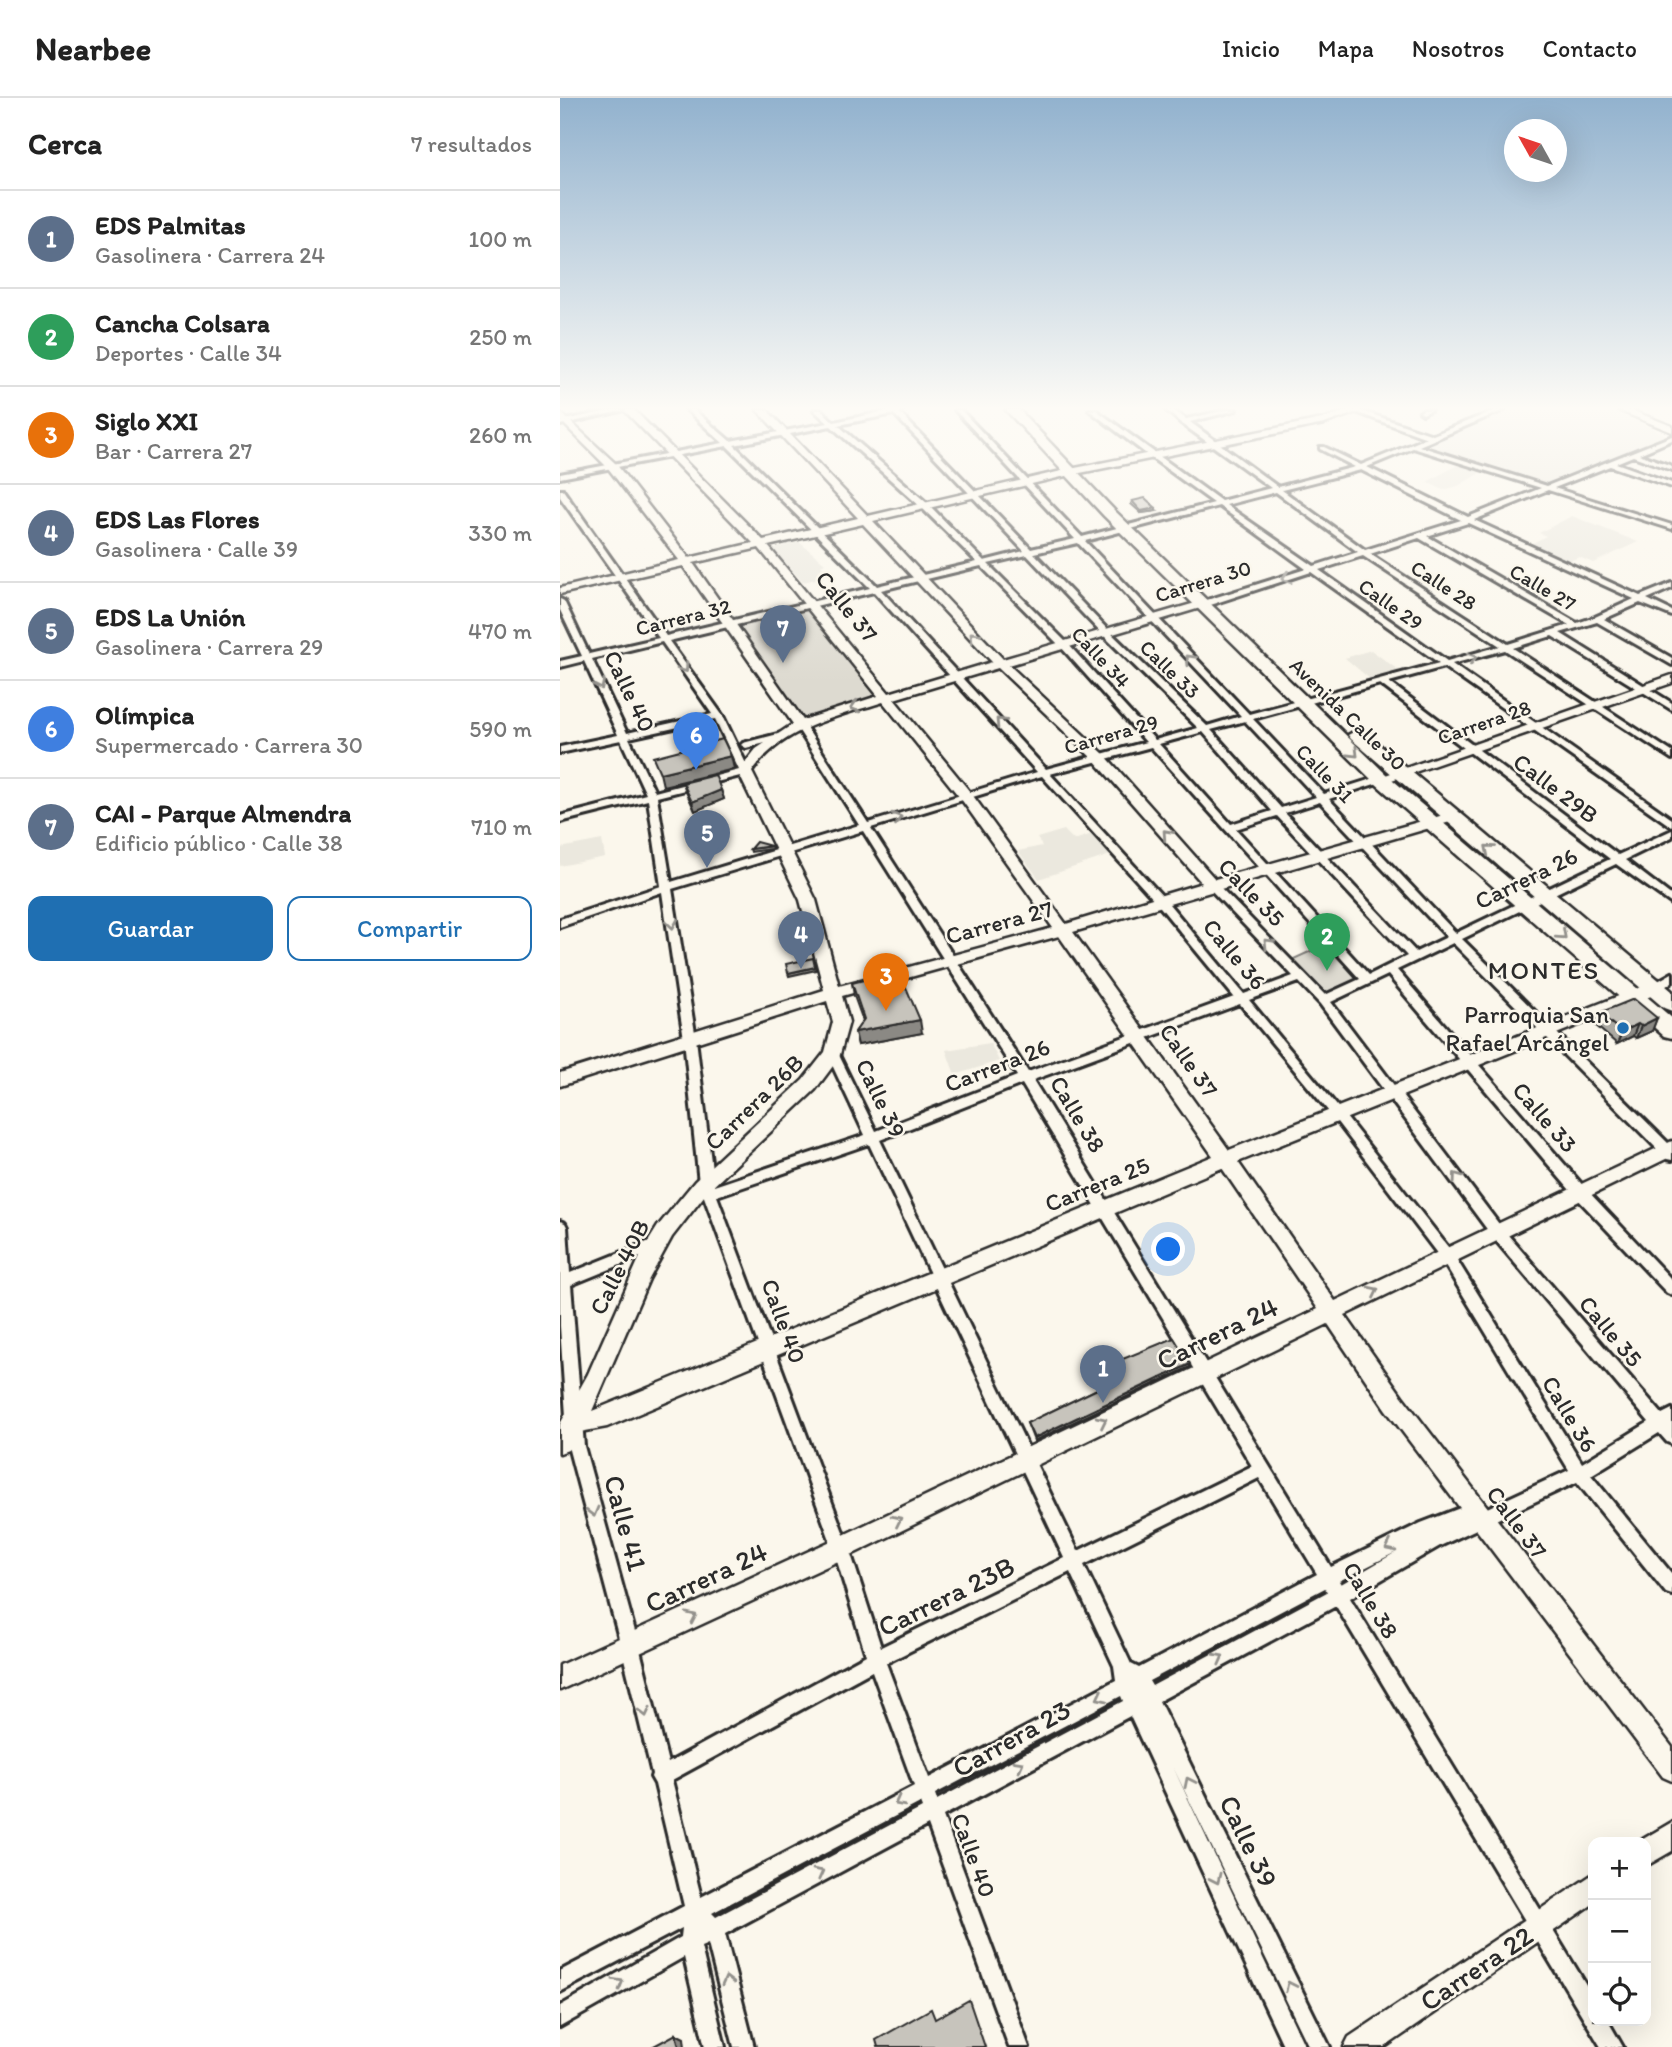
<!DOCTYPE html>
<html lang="es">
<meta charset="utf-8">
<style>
:root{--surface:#fff;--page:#f6f6f6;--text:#222;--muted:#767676;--line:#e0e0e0;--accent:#1f6fb2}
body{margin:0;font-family:Itim,sans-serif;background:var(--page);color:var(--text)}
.controls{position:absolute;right:21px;bottom:21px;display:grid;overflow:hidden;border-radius:14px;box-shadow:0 7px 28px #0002}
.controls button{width:63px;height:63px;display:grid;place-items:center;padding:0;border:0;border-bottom:2px solid var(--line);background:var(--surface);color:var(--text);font:35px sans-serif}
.compass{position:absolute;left:944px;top:21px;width:63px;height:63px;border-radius:50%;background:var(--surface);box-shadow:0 7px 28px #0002;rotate:310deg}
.you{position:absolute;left:609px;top:1152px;width:24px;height:24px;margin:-18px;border:5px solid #fff;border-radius:50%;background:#1a73e8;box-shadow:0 0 0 10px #1a73e833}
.badge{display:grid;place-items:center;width:46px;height:46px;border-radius:50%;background:var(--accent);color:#fff;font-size:23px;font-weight:700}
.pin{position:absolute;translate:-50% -58px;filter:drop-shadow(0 2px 4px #0008)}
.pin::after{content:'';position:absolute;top:37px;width:24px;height:21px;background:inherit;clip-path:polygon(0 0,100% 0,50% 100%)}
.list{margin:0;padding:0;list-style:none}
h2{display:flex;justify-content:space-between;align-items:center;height:91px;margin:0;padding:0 28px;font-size:30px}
h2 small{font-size:23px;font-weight:400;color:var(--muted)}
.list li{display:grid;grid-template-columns:46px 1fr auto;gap:21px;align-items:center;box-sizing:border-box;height:98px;padding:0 28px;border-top:2px solid var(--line)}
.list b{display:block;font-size:26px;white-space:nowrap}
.list p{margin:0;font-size:23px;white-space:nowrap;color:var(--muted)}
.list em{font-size:23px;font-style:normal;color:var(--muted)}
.actions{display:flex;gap:14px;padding:21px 28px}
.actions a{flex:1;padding:16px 0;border:2px solid var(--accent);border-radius:14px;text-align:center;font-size:24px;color:var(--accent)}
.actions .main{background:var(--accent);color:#fff}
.icon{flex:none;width:38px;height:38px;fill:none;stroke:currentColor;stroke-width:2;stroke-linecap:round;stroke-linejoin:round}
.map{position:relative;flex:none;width:1112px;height:1949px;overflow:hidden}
header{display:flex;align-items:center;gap:42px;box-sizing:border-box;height:98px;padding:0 35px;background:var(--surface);border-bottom:2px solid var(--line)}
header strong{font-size:33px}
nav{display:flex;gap:38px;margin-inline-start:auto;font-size:24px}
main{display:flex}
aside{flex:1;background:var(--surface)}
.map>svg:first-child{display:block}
.built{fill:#ebe8de}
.green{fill:#dddad0;stroke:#84827e;stroke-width:2}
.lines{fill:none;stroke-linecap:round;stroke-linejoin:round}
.street-casing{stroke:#2b2b2b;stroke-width:6}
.secondary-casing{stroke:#2b2b2b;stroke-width:5}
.highway-casing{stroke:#2b2b2b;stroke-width:5}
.street{fill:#fbf7ec;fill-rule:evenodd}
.secondary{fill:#fbf7ec;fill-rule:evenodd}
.highway{fill:#fbf7ec;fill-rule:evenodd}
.wall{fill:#aba9a2;stroke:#2b2b2b;stroke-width:2}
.shaded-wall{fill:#8b8984;stroke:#2b2b2b;stroke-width:2}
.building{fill:#c7c4bc;stroke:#2b2b2b;stroke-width:2}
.oneway{stroke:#93918c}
.poi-dot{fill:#1f6fb2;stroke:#fbf7ec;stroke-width:2.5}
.labels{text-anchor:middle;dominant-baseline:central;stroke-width:5;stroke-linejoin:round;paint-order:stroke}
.far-street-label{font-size:21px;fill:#2b2b2b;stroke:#fbf7ec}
.street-label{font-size:24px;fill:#2b2b2b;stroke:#fbf7ec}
.poi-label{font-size:24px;fill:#2b2b2b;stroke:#fbf7ec;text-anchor:end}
.neighbourhood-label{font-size:26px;letter-spacing:2px;fill:#2b2b2b;stroke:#fbf7ec}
.near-street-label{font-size:28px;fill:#2b2b2b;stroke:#fbf7ec}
</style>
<header>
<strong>Nearbee</strong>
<nav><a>Inicio</a><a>Mapa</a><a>Nosotros</a><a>Contacto</a></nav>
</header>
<main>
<aside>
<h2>Cerca<small>7 resultados</small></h2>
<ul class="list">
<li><span class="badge" style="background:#5c6f8a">1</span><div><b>EDS Palmitas</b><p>Gasolinera · Carrera 24</p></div><em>100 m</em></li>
<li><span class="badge" style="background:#2e9e5b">2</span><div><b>Cancha Colsara</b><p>Deportes · Calle 34</p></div><em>250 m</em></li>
<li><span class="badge" style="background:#e8710a">3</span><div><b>Siglo XXI</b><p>Bar · Carrera 27</p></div><em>260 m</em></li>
<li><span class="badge" style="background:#5c6f8a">4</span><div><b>EDS Las Flores</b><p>Gasolinera · Calle 39</p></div><em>330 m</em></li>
<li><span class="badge" style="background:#5c6f8a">5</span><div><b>EDS La Unión</b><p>Gasolinera · Carrera 29</p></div><em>470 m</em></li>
<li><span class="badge" style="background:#3f7fe0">6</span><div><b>Olímpica</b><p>Supermercado · Carrera 30</p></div><em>590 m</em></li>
<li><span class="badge" style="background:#5c6f8a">7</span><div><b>CAI - Parque Almendra</b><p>Edificio público · Calle 38</p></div><em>710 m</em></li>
</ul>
<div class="actions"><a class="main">Guardar</a><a>Compartir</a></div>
</aside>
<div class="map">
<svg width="1112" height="1949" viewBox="0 0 1112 1949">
<rect width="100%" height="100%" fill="#fbf7ec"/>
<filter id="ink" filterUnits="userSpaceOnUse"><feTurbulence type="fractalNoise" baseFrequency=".0143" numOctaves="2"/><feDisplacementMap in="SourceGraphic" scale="14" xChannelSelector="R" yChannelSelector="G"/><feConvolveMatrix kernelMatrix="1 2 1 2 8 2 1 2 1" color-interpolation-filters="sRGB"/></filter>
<g filter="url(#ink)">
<g class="built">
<polygon points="947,312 1054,312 1106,337 989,386 863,346"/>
<polygon points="901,365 925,372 898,388 883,392 867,384"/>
<polygon points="1012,418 1078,444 1033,465 1019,459 1007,464 969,447 986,438 979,435"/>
<polygon points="239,444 265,465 261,467 264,470 259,472 265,479 243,484 212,451"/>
<polygon points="811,552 841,574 811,582 785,560"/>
<polygon points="504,732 514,742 535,735 553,756 479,781 458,753 482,748 477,740"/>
<polygon points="42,742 45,759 0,768 0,750"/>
<polygon points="430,945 439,963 395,977 386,952"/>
</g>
<g class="green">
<polygon points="251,505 327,600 241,628 168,526"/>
<polygon points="771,844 807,882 764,903 727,864"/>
</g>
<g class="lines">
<defs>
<g id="street">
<polygon points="53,312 65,312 0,327 0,323"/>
<path d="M127,312h7l36,31 98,-18 -14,-13h7l13,12 57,-12h11l-2,3 131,136 44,-10 -120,-129h6l121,127 132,-34 -65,-47 -60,-46h7l125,91 50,-13 -90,-65 -15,-13h7l13,9 40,-9h10l-46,12 88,65 77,-20 -35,-18v-2h4l37,18 66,-27 -77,-28h9l74,25 63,-25h8l-85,36 128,40 125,-50v4l-33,14 33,12v4l-39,-14 -17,7 56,20v4l-62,-21 -56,22 118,37v4l-124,-39 -74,30 166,76 32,-13v5l-25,11 25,12v5l-32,-13 -36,16 68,39v7l-75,-43 -37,11 112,70v7l-120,-74 -39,12 159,104v7l-167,-109 -53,14 220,155v8l-228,-160 -55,15 229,173 54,-25v7l-47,23 47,36v8l-56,-40 -154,75 210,208v13l-5,-1 -214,-216 -56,27 188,218 87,92v15l-5,-2 -92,-97 -187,-221 -57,27 171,226 160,186 10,-5v35l-5,-2 -8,-9 -68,42 81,99v21l-6,-2 -89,-111 -137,64 -90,52 243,398v25h15l15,26h-22l-265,-441 -177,95 171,346h-21l-136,-280 132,280h-21l-154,-331 -187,100 86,231h-20l-81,-222 -203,109 29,113h-20l-26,-103 -7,3 24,100h-20l-21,-90 -124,70v-21l121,-69 1,-9 -122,64v-21l124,-65 -29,-122 -4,-7 1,-3 -31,-128 -53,-200 -8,-120v-105l5,2 2,4 3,46 87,-35 5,2 2,4 -2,4 -91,37 13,161 55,200 29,117 198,-108 -33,-107 -134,-365 -15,-144 -22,-147 -102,35v-8l101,-33 -13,-86 -88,22v-6l86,-22 -25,-54 -61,13v-6l58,-12 -34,-74 -24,6v-6l22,-5 -22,-46v-11l4,2 25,53 70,-16 -99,-141v-7h3l103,146 204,-48 -143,-142 -167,32v-4l163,-31zM334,316l130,137 -40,10 -56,-57 -90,-79zM271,328l91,82 55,54 -100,24 -143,-141zM853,350l128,40 -73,29 -101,-50zM801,372l100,50 -96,30 -83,-60zM716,394l82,60 -44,14 -88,-61zM659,408l87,63 -96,30v4h6l95,-31 128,91 -190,51 -164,-173zM908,425l166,76 -39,18 -18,6 -150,-87zM859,440l150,87 -61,19 -138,-90zM518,445l163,173 -34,10 -98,-95 -75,-78zM467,457l76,80 95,93 -43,12 -88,-97 -79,-79zM803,458l137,90 -53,15 -128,-91zM421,468l80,81 85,95 -100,27 -165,-179zM314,494l163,180 -169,51 -64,-99h-6l-2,2 63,99 -188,57 -14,-85 91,-23 2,-2 -27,-56 -54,-75zM102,544l50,72 -85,19 -35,-74zM820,586l230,175 -154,74 -127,-134 55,-18v-4h-6l-54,17 -71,-75zM155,621l24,51 -84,22 -26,-54zM685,623l71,76 -35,11 -70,-78zM643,634l69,79 -41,13 -72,-80zM591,649l209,232 -35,16 -109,-112h-8l-1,2 1,2 85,89 -49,18 -80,-96 -114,-124zM482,678l114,126 78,95 -206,75 -157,-244zM760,704l127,135 -31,15 -131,-139zM717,718l130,140 -38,19 -133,-146zM303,733l154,245 -141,55 -39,-80h-8l-2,3 38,81 -151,51 -18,-147 -24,-150zM739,884l21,22 172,232 157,186 -67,41 -130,-211 -110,-140 -93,-112zM680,906l94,114 108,142 127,210 -82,38 -1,-2 -12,-4 -6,3 -47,18 -90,44 -298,-487zM462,986l230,382 -174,85 -198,-411zM309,1046l195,414 -183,89 -32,-99 -132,-352zM699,1380l58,96 -178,94 -8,-4 -47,-99zM838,1453l-57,33 -2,-3zM510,1474l44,94 2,14 -187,98 -43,-115zM765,1490l2,4 -175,94 -3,-5zM312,1573l42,115 -213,111 -29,-117zM561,1598l2,5 -186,99 -2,-6zM360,1705l2,5 -206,109 -4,-4z"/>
<polygon points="863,312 871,312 863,316 860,314"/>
<polygon points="222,635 227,638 225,640 186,650 181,647 183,645"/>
<polygon points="1112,875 1112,884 1099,893 1091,893 1089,890 1091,887"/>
</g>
<g id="secondary">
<path d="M64,312h10l129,130 95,-22 -101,-108h10l101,106 202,-47 252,-50 27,-9h14l-39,14 -254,51 -197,46 130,138 206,-60h8v4l-208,62 95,89 111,125 232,-65 5,-1 7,4 -2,3 -384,112 156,218 420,-166h12l2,4 -2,4 -423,170 97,139 337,-160v15l-327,159 57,81 270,351v34l-9,-4 -277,-367 -58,-86 -479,232 -289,134v-25l273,-125 485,-231 -96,-141 -615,259 -27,5 -12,18 -8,3v-29l28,-50 55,-124 15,-24 37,-45 108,-101 22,-28 8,-30 -6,-21 -267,85v-13l264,-83 -24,-90 -62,-128 18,-23 37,-25 -110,-158 -123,28v-6l119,-28 -71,-92 -48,-48v-8l56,52 73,94 64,-15zM303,426l129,138 -103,31 -121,-147zM199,450l119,148 -75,24 -110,-157zM438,570l96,92 108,123 -136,41 -95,-131 -77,-94zM323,604l78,97 92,129 -214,58 -23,-86 -64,-128c29,-44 84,-55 131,-70zM499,838l154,220 -621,255 57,-132 23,-42 36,-46 107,-101 24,-32 10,-36 -7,-26z"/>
<polygon points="1058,312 1071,312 1112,328 1112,334"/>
<polygon points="1112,577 1112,585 826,684 816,684 814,681"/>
<polygon points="1112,1724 1112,1753 1086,1768 1086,1744 1078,1744"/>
<polygon points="1033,1776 1033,1806 825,1949 784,1949 789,1939"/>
</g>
<g id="highway">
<polygon points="446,312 459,312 554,412 827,677 1112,920 1112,940 1104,938 815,685 544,418"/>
<polygon points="797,632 803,633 1112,893 1112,913 1104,910 791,641 788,637"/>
</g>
</defs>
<use href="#street" class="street-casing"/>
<use href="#secondary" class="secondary-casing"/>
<use href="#highway" class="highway-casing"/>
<use href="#street" class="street"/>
<use href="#secondary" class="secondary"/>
<use href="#highway" class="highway"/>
</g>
<g class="wall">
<polygon points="572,403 596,413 581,415 571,406"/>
<polygon points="123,685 161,692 164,701 135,713 126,694"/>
<polygon points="292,885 362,935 298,947 295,934 303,923 294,898"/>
<polygon points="1039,915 1097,920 1092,933 1076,940 1073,938 1057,946 1035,927"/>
<polygon points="553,1265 630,1266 630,1269 474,1343 467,1325 560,1280 553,1268"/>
</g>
<g class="shaded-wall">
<polygon points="596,410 596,413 581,415 581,413"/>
<polygon points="171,658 174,671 103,688 100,675"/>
<polygon points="161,692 164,701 135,713 132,704"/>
<polygon points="211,748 212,751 191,754 190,751"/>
<polygon points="255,869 256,872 229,878 228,875"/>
<polygon points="1097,920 1092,933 1076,940 1081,928"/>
<polygon points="360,922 362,935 298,947 295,934"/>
<polygon points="1078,926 1073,938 1057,946 1062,934"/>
<polygon points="630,1266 630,1269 474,1343 474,1340"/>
<polygon points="116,1936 124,1940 125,1949 119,1949"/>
</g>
<g class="building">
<polygon points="585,400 596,410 581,413 572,403"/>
<polygon points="163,641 171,658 100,675 93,659"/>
<polygon points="155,677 161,692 132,704 123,685"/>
<polygon points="196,744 211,748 190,751"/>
<polygon points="253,860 255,869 228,875 226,866"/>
<polygon points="339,873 360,922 295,934 304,921 292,885"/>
<polygon points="1074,901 1097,920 1081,928 1078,926 1062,934 1039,915"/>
<polygon points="614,1240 630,1266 474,1340 467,1325 562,1279 553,1265"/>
<polygon points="409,1902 425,1949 318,1949 316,1942 371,1911 375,1921"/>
<polygon points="116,1936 119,1949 92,1949"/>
</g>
<defs><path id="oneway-chevron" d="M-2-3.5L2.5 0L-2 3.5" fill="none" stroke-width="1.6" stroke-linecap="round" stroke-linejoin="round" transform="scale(1.75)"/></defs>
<g class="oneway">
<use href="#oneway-chevron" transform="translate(726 480) rotate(163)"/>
<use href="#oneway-chevron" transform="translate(414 538) rotate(-134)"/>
<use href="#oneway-chevron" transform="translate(912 560) rotate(-16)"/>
<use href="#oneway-chevron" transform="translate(630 561) rotate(-133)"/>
<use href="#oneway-chevron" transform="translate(124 570) rotate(54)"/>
<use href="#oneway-chevron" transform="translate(40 587) rotate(64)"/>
<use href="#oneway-chevron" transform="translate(295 609) rotate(164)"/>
<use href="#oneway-chevron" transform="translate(440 624) rotate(-133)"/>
<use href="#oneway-chevron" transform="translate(794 655) rotate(45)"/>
<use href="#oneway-chevron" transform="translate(337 720) rotate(-17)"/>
<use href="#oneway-chevron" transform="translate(607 736) rotate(-132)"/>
<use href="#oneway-chevron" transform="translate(929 751) rotate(-140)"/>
<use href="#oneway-chevron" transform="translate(112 826) rotate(81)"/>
<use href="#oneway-chevron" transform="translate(1002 837) rotate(42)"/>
<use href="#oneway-chevron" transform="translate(708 845) rotate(-134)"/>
<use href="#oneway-chevron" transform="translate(897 1079) rotate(-126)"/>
<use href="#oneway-chevron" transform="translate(814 1193) rotate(-26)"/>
<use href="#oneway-chevron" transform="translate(542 1323) rotate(-26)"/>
<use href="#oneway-chevron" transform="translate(33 1414) rotate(75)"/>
<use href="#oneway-chevron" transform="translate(337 1422) rotate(-26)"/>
<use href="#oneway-chevron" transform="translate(830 1449) rotate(154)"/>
<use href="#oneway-chevron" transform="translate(132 1519) rotate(-25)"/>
<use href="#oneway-chevron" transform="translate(659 1560) rotate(-28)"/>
<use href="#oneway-chevron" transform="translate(541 1599) rotate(153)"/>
<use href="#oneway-chevron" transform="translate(85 1614) rotate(77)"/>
<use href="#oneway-chevron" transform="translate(459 1667) rotate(-29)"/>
<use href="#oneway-chevron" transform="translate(629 1684) rotate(-116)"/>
<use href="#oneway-chevron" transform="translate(339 1704) rotate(152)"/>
<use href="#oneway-chevron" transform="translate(259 1775) rotate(-28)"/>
<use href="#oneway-chevron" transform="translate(656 1781) rotate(65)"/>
<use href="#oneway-chevron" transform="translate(167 1883) rotate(-104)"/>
<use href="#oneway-chevron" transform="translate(59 1885) rotate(-30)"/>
<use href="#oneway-chevron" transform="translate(730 1888) rotate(-116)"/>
</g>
</g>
<linearGradient id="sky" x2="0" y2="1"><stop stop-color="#92b2ce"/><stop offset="0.53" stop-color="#fdfbf6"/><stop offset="1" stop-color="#fdfbf6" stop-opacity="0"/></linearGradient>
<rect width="1112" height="585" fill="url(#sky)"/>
<circle class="poi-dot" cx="1063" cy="930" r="7"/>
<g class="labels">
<g class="far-street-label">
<text transform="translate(643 483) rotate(-17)">Carrera 30</text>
<text transform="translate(884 487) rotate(33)">Calle 28</text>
<text transform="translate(983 489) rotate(30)">Calle 27</text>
<text transform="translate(831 506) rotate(35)">Calle 29</text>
<text transform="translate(123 519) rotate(-14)">Carrera 32</text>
<text transform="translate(541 559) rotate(47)">Calle 34</text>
<text transform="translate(610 571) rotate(44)">Calle 33</text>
<text transform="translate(788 616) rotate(44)">Avenida Calle 30</text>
<text transform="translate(924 624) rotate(-19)">Carrera 28</text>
<text transform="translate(551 636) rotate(-16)">Carrera 29</text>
<text transform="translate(765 675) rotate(46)">Calle 31</text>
</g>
<g class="street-label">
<text transform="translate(287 508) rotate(51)">Calle 37</text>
<text transform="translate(70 593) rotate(64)">Calle 40</text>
<text transform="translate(996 690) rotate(37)">Calle 29B</text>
<text transform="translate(966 780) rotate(-26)">Carrera 26</text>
<text transform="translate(692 794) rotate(46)">Calle 35</text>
<text transform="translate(439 824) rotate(-15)">Carrera 27</text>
<text transform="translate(675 856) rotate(50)">Calle 36</text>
<text transform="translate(629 962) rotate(55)">Calle 37</text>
<text transform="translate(437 967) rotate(-21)">Carrera 26</text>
<text transform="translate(321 1000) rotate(64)">Calle 39</text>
<text transform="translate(194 1004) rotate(-44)">Carrera 26B</text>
<text transform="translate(518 1016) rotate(59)">Calle 38</text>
<text transform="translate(985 1019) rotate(49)">Calle 33</text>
<text transform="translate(537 1086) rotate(-22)">Carrera 25</text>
<text transform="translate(59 1169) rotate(-63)">Calle 40B</text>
<text transform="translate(224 1223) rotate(70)">Calle 40</text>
<text transform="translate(1051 1233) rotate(50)">Calle 35</text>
<text transform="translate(1010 1316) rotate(59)">Calle 36</text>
<text transform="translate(957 1424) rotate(53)">Calle 37</text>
<text transform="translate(811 1502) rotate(59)">Calle 38</text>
<text transform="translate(414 1757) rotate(70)">Calle 40</text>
</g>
<g class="poi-label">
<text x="1049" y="916">Parroquia San<tspan x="1049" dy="28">Rafael Arcángel</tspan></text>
</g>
<g class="neighbourhood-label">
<text x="984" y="872">MONTES</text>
</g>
<g class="near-street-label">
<text transform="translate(657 1235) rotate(-26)">Carrera 24</text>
<text transform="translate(66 1425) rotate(75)">Calle 41</text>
<text transform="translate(146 1479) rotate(-25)">Carrera 24</text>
<text transform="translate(386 1498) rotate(-26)">Carrera 23B</text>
<text transform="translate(451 1640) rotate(-29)">Carrera 23</text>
<text transform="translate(689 1743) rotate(64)">Calle 39</text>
<text transform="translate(916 1870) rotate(-34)">Carrera 22</text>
</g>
</g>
</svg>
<div class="controls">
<button>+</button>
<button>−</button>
<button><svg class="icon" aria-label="locate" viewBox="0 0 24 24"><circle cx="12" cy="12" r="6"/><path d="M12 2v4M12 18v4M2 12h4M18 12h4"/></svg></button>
</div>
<svg class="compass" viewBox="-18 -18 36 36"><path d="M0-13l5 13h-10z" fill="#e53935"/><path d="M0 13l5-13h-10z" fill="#767676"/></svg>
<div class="you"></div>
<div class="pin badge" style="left:543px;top:1305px;background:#5c6f8a">1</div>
<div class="pin badge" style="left:767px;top:873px;background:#2e9e5b">2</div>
<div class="pin badge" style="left:326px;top:913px;background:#e8710a">3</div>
<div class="pin badge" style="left:241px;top:871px;background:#5c6f8a">4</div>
<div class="pin badge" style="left:147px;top:770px;background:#5c6f8a">5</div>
<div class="pin badge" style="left:136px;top:672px;background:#3f7fe0">6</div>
<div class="pin badge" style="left:223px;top:565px;background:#5c6f8a">7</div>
</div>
</main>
